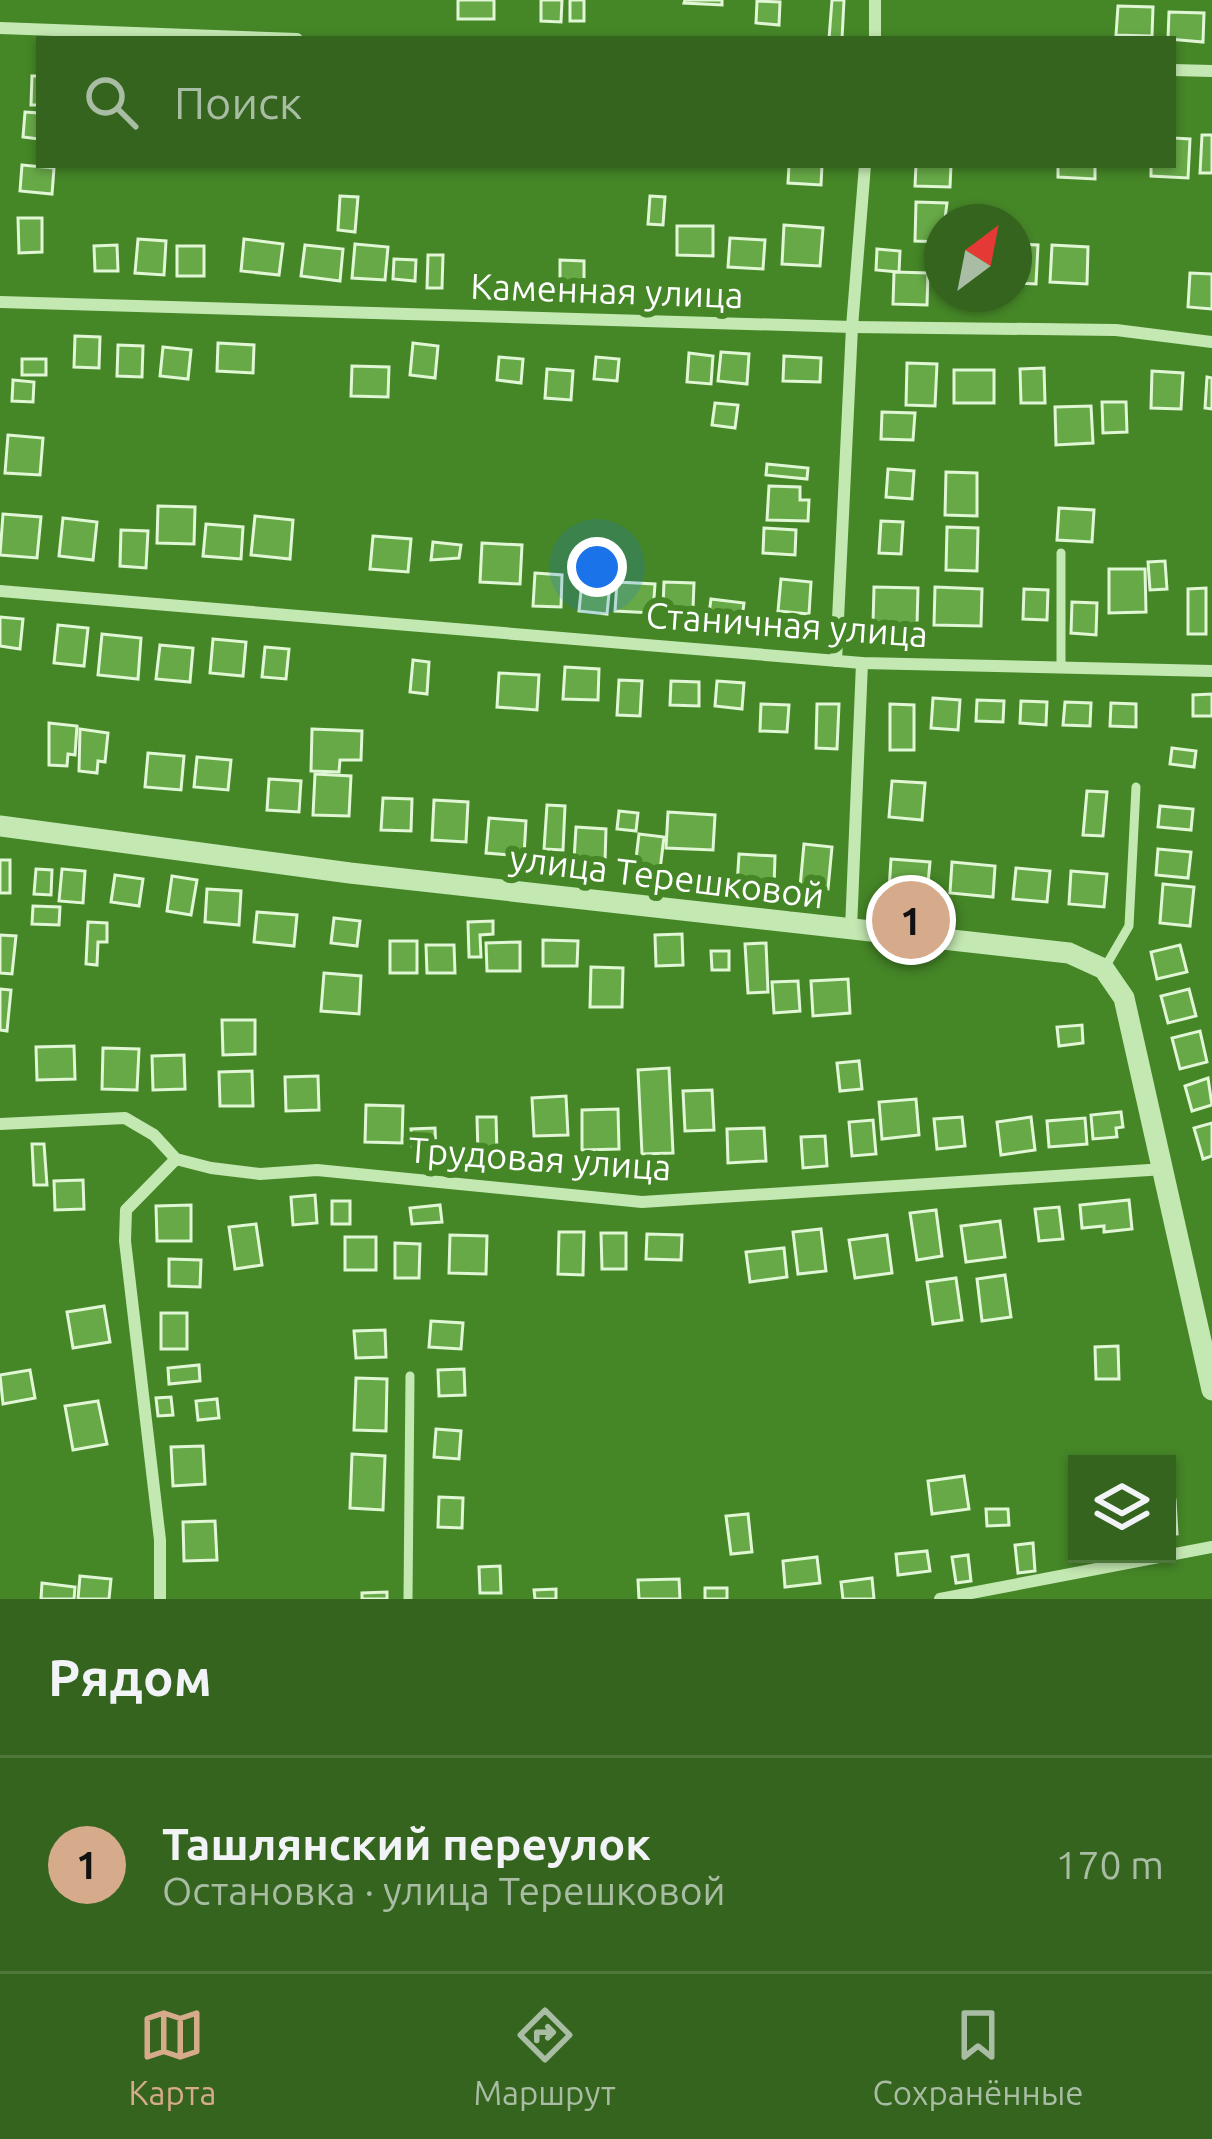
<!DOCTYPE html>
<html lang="ru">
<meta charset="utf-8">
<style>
:root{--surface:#34641d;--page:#3c6a26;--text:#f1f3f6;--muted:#a9bda4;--line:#4e783b;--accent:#d6ab8b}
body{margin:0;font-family:Ubuntu,sans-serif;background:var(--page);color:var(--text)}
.controls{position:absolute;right:36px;bottom:36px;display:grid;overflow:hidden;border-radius:0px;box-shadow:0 3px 9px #0004}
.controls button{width:108px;height:108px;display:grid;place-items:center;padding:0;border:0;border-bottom:3px solid var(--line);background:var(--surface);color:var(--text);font:60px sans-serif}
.compass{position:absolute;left:924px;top:204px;width:108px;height:108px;border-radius:50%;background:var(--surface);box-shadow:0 3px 9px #0004;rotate:32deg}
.you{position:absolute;left:597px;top:567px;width:42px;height:42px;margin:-30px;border:9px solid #fff;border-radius:50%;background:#1a73e8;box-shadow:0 0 0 18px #1a73e833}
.badge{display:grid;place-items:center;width:78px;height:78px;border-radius:50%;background:var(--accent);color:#111;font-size:39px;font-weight:700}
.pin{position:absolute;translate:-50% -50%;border:6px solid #fff;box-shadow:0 3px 12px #0006}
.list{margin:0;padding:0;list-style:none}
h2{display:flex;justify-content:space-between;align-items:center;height:156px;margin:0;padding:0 48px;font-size:51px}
h2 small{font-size:39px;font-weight:400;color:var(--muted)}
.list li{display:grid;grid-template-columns:78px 1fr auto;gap:36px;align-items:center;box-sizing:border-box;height:216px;padding:0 48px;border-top:3px solid var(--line)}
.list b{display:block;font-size:45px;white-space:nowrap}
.list p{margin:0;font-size:39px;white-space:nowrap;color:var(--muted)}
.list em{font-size:39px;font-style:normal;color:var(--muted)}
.icon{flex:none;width:66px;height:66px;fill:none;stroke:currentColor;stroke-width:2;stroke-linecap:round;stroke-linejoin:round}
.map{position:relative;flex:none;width:1212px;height:1599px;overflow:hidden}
.search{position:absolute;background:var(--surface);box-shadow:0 3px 9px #0004;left:36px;right:36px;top:36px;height:132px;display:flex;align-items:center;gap:30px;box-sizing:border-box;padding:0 42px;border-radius:0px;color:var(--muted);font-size:45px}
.sheet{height:372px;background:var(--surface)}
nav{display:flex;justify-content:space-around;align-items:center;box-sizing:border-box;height:168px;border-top:3px solid var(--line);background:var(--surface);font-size:33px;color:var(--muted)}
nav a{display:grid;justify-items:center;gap:6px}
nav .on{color:var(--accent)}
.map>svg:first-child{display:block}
.building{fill:#67a947;stroke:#e0f6d5;stroke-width:3}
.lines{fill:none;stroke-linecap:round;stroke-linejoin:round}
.service{stroke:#c4e8b2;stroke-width:9}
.minor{stroke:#c4e8b2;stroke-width:12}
.tertiary{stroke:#c4e8b2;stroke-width:21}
.labels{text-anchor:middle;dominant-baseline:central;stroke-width:12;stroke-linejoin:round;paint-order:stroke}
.street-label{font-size:36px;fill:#fff;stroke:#458627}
</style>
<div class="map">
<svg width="1212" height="1599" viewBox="0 0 1212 1599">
<rect width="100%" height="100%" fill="#458627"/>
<g class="building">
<rect x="458" y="0" width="36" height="19"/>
<polygon points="541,0 562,0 561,22 541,21"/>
<rect x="570" y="0" width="14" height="21"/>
<polygon points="685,0 722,0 722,5 684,3"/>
<polygon points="832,0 844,0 842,39 829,39"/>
<polygon points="757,1 780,2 779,25 756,23"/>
<polygon points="1118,6 1153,7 1152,36 1116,35"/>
<polygon points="1169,12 1204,13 1203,42 1168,39"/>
<polygon points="32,76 39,76 39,105 31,105"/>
<polygon points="25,112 39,113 39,139 23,137"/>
<polygon points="1202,135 1212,135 1212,173 1200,173"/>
<polygon points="1173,138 1190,139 1188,178 1151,176 1151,165 1173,165"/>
<polygon points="22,165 54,168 52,194 20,191"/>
<polygon points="789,165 822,165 821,185 788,183"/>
<polygon points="916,165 951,165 950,187 915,186"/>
<polygon points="1058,165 1095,165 1095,179 1058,177"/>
<polygon points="340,196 358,197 355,232 338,230"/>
<polygon points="650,196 665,197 663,225 648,224"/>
<polygon points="916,202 947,203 942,242 915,241"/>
<polygon points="18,218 42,218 42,252 19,253"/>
<polygon points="784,225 823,228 820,266 782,264"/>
<polygon points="677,226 713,226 713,256 677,255"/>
<polygon points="730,238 765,240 763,269 728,267"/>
<polygon points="138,239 166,241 164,275 135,273"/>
<polygon points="244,239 283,244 279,275 241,271"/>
<polygon points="355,244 388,247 385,280 352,278"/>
<polygon points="1014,244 1038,245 1036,284 1014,283"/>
<polygon points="117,245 118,271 95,271 94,246"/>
<polygon points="305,245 343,249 340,281 301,276"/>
<polygon points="1052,245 1088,247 1087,284 1050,282"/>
<rect x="177" y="246" width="27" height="30"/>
<polygon points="877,249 900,251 899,272 876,270"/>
<polygon points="428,255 443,255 442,288 427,288"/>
<polygon points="394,259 416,260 415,281 393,279"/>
<polygon points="560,260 584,261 584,285 560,284"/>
<polygon points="894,272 928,273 927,305 893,304"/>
<polygon points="1190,273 1212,274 1212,309 1188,307"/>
<polygon points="75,336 100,337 99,368 74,367"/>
<polygon points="218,343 254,345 253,373 217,371"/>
<polygon points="413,343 438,346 435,378 410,375"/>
<polygon points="118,345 143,346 142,377 117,376"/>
<polygon points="163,347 191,350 188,379 160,376"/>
<polygon points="721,352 749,354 747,384 718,381"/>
<polygon points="689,353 713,356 711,384 687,382"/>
<polygon points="784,356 821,358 820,382 783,381"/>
<polygon points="499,357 523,359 521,383 497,380"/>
<polygon points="596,357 619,359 617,381 594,379"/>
<rect x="22" y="359" width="24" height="16"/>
<polygon points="907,363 937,364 935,406 906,405"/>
<polygon points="352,366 389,367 388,397 351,396"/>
<polygon points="1044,368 1045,403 1021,403 1020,369"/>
<polygon points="547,369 573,371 571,400 545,398"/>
<rect x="954" y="370" width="40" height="33"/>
<polygon points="1152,371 1183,373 1181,409 1151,408"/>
<polygon points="1207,377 1212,378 1212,409 1205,408"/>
<polygon points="13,380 34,382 33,402 12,401"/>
<polygon points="1102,402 1126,402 1127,432 1103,433"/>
<polygon points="715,403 738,405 735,428 712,425"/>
<polygon points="1091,406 1093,443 1056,445 1055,407"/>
<polygon points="882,412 915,413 913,440 881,439"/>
<polygon points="8,435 43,438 40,475 5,473"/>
<polygon points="767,464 808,468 807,479 766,475"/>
<polygon points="888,469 914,471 912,499 886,497"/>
<polygon points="946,472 977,473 977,516 945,515"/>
<polygon points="769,486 800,487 800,500 809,500 808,521 767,520"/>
<polygon points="158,506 195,507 194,544 157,543"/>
<polygon points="1059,508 1094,510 1092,542 1057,540"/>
<polygon points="3,514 41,517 37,558 0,555"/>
<polygon points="255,516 293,520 290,559 251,555"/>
<polygon points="63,518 97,522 93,560 59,556"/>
<polygon points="881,521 903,522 901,554 879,553"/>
<polygon points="206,524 243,527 241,559 203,556"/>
<polygon points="947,527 978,528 977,571 946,570"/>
<polygon points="764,528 796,530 795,555 763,553"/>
<polygon points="121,530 148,531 146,568 120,566"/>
<polygon points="373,536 411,539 408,572 370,569"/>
<polygon points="433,542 461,545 459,558 431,560"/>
<polygon points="482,543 522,545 520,584 480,582"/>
<polygon points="1165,561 1167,589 1150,590 1148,562"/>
<polygon points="1109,569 1145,569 1146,612 1109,613"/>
<polygon points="535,573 562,575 561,607 533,606"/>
<polygon points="781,579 811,582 809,614 778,611"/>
<polygon points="582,581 610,583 607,614 579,611"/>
<polygon points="617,582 655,584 653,613 615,611"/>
<polygon points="664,582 694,583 693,609 663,607"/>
<polygon points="874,587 918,588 917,626 873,624"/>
<polygon points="935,587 982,589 981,626 934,625"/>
<polygon points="1206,588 1206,634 1188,634 1188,589"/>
<polygon points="1024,589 1048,590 1047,620 1023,619"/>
<polygon points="711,599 744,603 741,625 708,621"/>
<polygon points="1072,602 1097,603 1096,635 1071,633"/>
<polygon points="0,617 23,619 20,649 0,646"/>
<polygon points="58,625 88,628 84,666 54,663"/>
<polygon points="102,634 141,638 138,679 98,675"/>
<polygon points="213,639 246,642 243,676 210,673"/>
<polygon points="160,645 193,648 190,682 156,679"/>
<polygon points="265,647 289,649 286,679 262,677"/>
<polygon points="413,660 429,662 427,694 410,692"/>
<polygon points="565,667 599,669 598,700 563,699"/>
<polygon points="499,673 539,675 537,710 497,707"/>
<polygon points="619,680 642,681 640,716 617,715"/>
<polygon points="671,681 699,682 699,706 670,705"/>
<polygon points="717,681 744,683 742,709 715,706"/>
<polygon points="1212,694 1212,716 1193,716 1193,695"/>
<polygon points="933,698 960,700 958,730 931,728"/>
<polygon points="977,700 1004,701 1003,722 976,721"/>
<polygon points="1021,701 1047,702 1046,725 1020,723"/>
<polygon points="1065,702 1091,703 1090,726 1063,725"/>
<polygon points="1111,703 1136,704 1136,727 1110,726"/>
<polygon points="761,704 789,705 787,732 760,731"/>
<polygon points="817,704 839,704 837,749 816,748"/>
<polygon points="890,704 914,705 914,750 890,750"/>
<polygon points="49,723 77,726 75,755 68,754 67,766 49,765"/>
<polygon points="80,729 108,733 105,762 98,761 97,773 79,771"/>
<polygon points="312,729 362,731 361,760 340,760 339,772 311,771"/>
<polygon points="1172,748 1196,751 1194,767 1170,764"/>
<polygon points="148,753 184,756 181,790 145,787"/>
<polygon points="197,757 231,760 228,790 194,787"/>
<polygon points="315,774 351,776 349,816 313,815"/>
<polygon points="269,779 301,781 299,812 267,810"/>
<polygon points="892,781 925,783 922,820 889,817"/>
<polygon points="1087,791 1107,792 1103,836 1083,835"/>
<polygon points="383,798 412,799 411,831 381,830"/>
<polygon points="434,800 468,802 466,842 432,840"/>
<polygon points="547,805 565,806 563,850 544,849"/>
<polygon points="1160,806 1193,809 1191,830 1158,827"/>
<polygon points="619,811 638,813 636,831 617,829"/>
<polygon points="668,812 715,815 713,850 666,848"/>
<polygon points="489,818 526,821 524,856 486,853"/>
<polygon points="576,827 606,829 605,862 574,860"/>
<polygon points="639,834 664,837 660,870 635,867"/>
<polygon points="804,844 832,847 828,889 800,887"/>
<polygon points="1158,849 1191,852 1188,878 1156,875"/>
<polygon points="739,854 775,856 774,888 737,886"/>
<polygon points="891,859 930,862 927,894 889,890"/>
<rect x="0" y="860" width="10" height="33"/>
<polygon points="952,862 995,866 993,897 950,893"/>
<polygon points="1016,868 1050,871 1047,902 1013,899"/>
<polygon points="36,869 52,870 51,895 34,894"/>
<polygon points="62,869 85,871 83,903 59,901"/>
<polygon points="1071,871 1107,874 1104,907 1069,904"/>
<polygon points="115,875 143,879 139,906 111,902"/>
<polygon points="172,876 197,880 191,915 167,911"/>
<polygon points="1163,884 1194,887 1190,926 1160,923"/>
<polygon points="207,889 241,891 239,925 205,922"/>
<polygon points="33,906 60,907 59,925 32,924"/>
<polygon points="257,912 297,915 294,946 254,942"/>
<polygon points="334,918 360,921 357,946 331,943"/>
<polygon points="493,921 493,934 480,935 481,957 469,957 468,922"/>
<polygon points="88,922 107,923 107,942 98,942 97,965 86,964"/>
<polygon points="682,934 683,965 656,966 655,935"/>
<polygon points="0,935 16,936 12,974 0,973"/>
<polygon points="543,940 578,941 577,966 543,966"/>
<rect x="390" y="941" width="27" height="32"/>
<polygon points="520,942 520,971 487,971 486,943"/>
<polygon points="766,943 768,992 748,993 745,944"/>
<polygon points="426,945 454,945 455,973 427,973"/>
<polygon points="1180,945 1187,972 1157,979 1151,952"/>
<polygon points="711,951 729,951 729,970 712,970"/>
<polygon points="591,967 623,968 622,1007 590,1007"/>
<polygon points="324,973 361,976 359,1014 321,1011"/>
<polygon points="848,979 850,1013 813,1016 811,981"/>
<polygon points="798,981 800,1011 774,1013 772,982"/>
<polygon points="0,989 11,990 7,1031 0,1030"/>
<polygon points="1189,989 1196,1016 1168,1023 1161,996"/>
<polygon points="222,1020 255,1020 255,1054 223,1055"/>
<polygon points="1082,1025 1083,1043 1059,1046 1057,1027"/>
<polygon points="1200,1031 1207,1062 1180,1069 1172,1038"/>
<polygon points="74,1046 75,1079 37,1080 36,1047"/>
<polygon points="103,1048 139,1049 137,1090 102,1089"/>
<polygon points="184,1055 185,1089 153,1090 152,1056"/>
<polygon points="859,1061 862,1089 840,1091 837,1063"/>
<polygon points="669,1068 673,1153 642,1154 638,1070"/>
<polygon points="252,1071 253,1106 220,1106 219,1072"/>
<polygon points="318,1076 319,1110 286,1111 285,1077"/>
<polygon points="1208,1078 1212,1105 1192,1111 1185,1086"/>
<polygon points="712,1090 714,1130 685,1131 683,1091"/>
<polygon points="566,1096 568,1135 534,1136 532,1098"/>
<polygon points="916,1099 919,1135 882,1139 879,1102"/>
<polygon points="366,1105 403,1106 402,1143 365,1142"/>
<polygon points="618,1109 619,1149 582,1150 582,1110"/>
<polygon points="1121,1112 1123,1127 1116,1128 1117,1137 1093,1139 1091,1115"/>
<polygon points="477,1117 496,1117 497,1153 478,1154"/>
<polygon points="962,1117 965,1146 937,1149 934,1119"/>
<polygon points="1031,1117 1035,1150 1001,1155 997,1122"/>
<polygon points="1085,1118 1087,1144 1049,1147 1047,1121"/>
<polygon points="873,1120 876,1154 852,1156 849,1122"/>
<polygon points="1212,1123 1212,1156 1203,1159 1194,1128"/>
<polygon points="435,1128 436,1155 413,1156 411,1129"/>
<polygon points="764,1128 766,1161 728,1163 727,1129"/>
<polygon points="825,1136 827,1166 803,1168 801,1137"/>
<polygon points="32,1144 44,1144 47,1185 34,1185"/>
<polygon points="83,1180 84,1209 55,1210 54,1181"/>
<polygon points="315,1195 317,1223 293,1225 291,1197"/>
<polygon points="1129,1200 1132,1229 1104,1232 1104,1226 1082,1228 1080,1205"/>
<rect x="332" y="1201" width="18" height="23"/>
<polygon points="191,1205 191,1241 157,1241 156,1206"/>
<polygon points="440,1205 442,1222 412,1224 410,1208"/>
<polygon points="1059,1207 1063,1239 1039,1241 1035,1209"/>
<polygon points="936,1210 942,1256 917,1260 910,1213"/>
<polygon points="1000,1221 1005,1257 966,1262 961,1226"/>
<polygon points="256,1224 262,1265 235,1269 229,1227"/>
<polygon points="821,1229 826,1271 798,1274 793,1232"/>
<polygon points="559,1232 584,1232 583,1275 558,1274"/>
<polygon points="601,1233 626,1233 626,1269 602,1269"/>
<polygon points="647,1234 682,1235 681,1260 646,1259"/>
<polygon points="450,1235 487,1236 486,1274 449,1273"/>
<polygon points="887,1235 892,1273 855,1278 849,1240"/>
<rect x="345" y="1237" width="31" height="33"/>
<polygon points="395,1243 420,1244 419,1278 395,1278"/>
<polygon points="784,1248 787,1277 750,1282 746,1252"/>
<polygon points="169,1259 201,1260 200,1287 169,1286"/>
<polygon points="1005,1275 1011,1317 982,1321 977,1279"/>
<polygon points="956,1278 962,1320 933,1324 927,1282"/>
<polygon points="104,1306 110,1342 73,1348 67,1312"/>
<rect x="161" y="1313" width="26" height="36"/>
<polygon points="431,1321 463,1323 461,1349 429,1347"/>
<polygon points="385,1330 386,1357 356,1358 354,1331"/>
<polygon points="1118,1346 1119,1379 1096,1379 1095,1347"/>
<polygon points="199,1365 200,1381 169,1384 168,1368"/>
<polygon points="464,1369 465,1395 439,1396 438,1370"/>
<polygon points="30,1370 35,1398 3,1404 0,1375"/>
<polygon points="356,1378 387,1379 386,1431 354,1430"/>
<polygon points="171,1397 173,1415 158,1416 156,1398"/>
<polygon points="217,1399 219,1418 198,1420 196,1401"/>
<polygon points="98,1401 107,1444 73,1450 65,1406"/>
<polygon points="436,1429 461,1431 459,1459 434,1457"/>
<polygon points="203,1446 205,1484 173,1486 171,1447"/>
<polygon points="352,1454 385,1456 383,1510 350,1508"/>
<polygon points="964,1476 969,1509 932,1514 928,1481"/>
<polygon points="439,1497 463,1498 462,1528 438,1527"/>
<polygon points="1167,1500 1175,1500 1177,1534 1167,1535"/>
<polygon points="986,1509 1008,1509 1009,1525 987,1526"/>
<polygon points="748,1514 752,1552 731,1554 726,1516"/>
<polygon points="215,1521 217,1560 184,1561 183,1522"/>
<polygon points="1033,1543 1035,1571 1018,1573 1015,1545"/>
<polygon points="927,1551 930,1571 898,1575 896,1554"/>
<polygon points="968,1555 971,1581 956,1583 952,1557"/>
<polygon points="817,1557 820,1583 785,1587 783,1561"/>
<polygon points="500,1566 501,1593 480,1593 479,1567"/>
<polygon points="80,1576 111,1579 109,1599 78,1599"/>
<polygon points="872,1578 874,1599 843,1599 841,1582"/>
<polygon points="679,1579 680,1599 639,1599 638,1580"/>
<polygon points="42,1583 75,1587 74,1599 41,1599"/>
<rect x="705" y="1588" width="22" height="11"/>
<polygon points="556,1589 556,1599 535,1599 534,1590"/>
<polygon points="387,1592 387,1599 362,1599 362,1593"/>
</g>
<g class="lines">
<g class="service">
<polyline points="1061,553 1061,668"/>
<polyline points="1104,969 1129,926 1136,787"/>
<polyline points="408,1599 410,1376"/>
</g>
<g class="minor">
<polyline points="0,28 297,39"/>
<polyline points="875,39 875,0"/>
<polyline points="1173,70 1212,71"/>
<polyline points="0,302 852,327 1116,330 1212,342"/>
<polyline points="0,591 862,663 1212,671"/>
<polyline points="836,661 852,327 865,165"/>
<polyline points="851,929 862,663"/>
<polyline points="0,1124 125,1118 154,1135 176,1159 211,1168 260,1174 317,1170 642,1202 1165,1169"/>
<polyline points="160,1599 160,1540 125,1241 126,1210 176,1159"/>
<polyline points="940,1599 1212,1547"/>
</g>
<polyline class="tertiary" points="0,826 350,873 1069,953 1104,969 1124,998 1212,1390"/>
</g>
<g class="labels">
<g class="street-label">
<text transform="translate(607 290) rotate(2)">Каменная улица</text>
<text transform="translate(787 624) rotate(4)">Станичная улица</text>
<text transform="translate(667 876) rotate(7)">улица Терешковой</text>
<text transform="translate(540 1158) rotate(4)">Трудовая улица</text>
</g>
</g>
</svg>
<div class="controls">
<button><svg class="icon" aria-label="layers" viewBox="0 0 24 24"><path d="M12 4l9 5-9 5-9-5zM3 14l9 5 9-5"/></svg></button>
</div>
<svg class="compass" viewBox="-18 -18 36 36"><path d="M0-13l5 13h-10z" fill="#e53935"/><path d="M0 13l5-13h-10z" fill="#a9bda4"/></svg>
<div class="you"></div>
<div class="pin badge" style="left:911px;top:920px">1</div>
<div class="search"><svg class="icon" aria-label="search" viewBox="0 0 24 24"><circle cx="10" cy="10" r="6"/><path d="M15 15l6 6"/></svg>Поиск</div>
</div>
<section class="sheet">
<h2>Рядом<small></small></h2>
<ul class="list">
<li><span class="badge">1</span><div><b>Ташлянский переулок</b><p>Остановка · улица Терешковой</p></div><em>170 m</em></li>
</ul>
</section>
<nav>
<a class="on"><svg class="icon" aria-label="map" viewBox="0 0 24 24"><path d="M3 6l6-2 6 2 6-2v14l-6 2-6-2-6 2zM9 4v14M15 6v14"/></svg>Карта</a>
<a><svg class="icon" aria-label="directions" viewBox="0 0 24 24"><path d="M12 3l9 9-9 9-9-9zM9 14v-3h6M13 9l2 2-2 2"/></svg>Маршрут</a>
<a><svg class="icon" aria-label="saved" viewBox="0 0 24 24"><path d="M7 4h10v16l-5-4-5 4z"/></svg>Сохранённые</a>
</nav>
